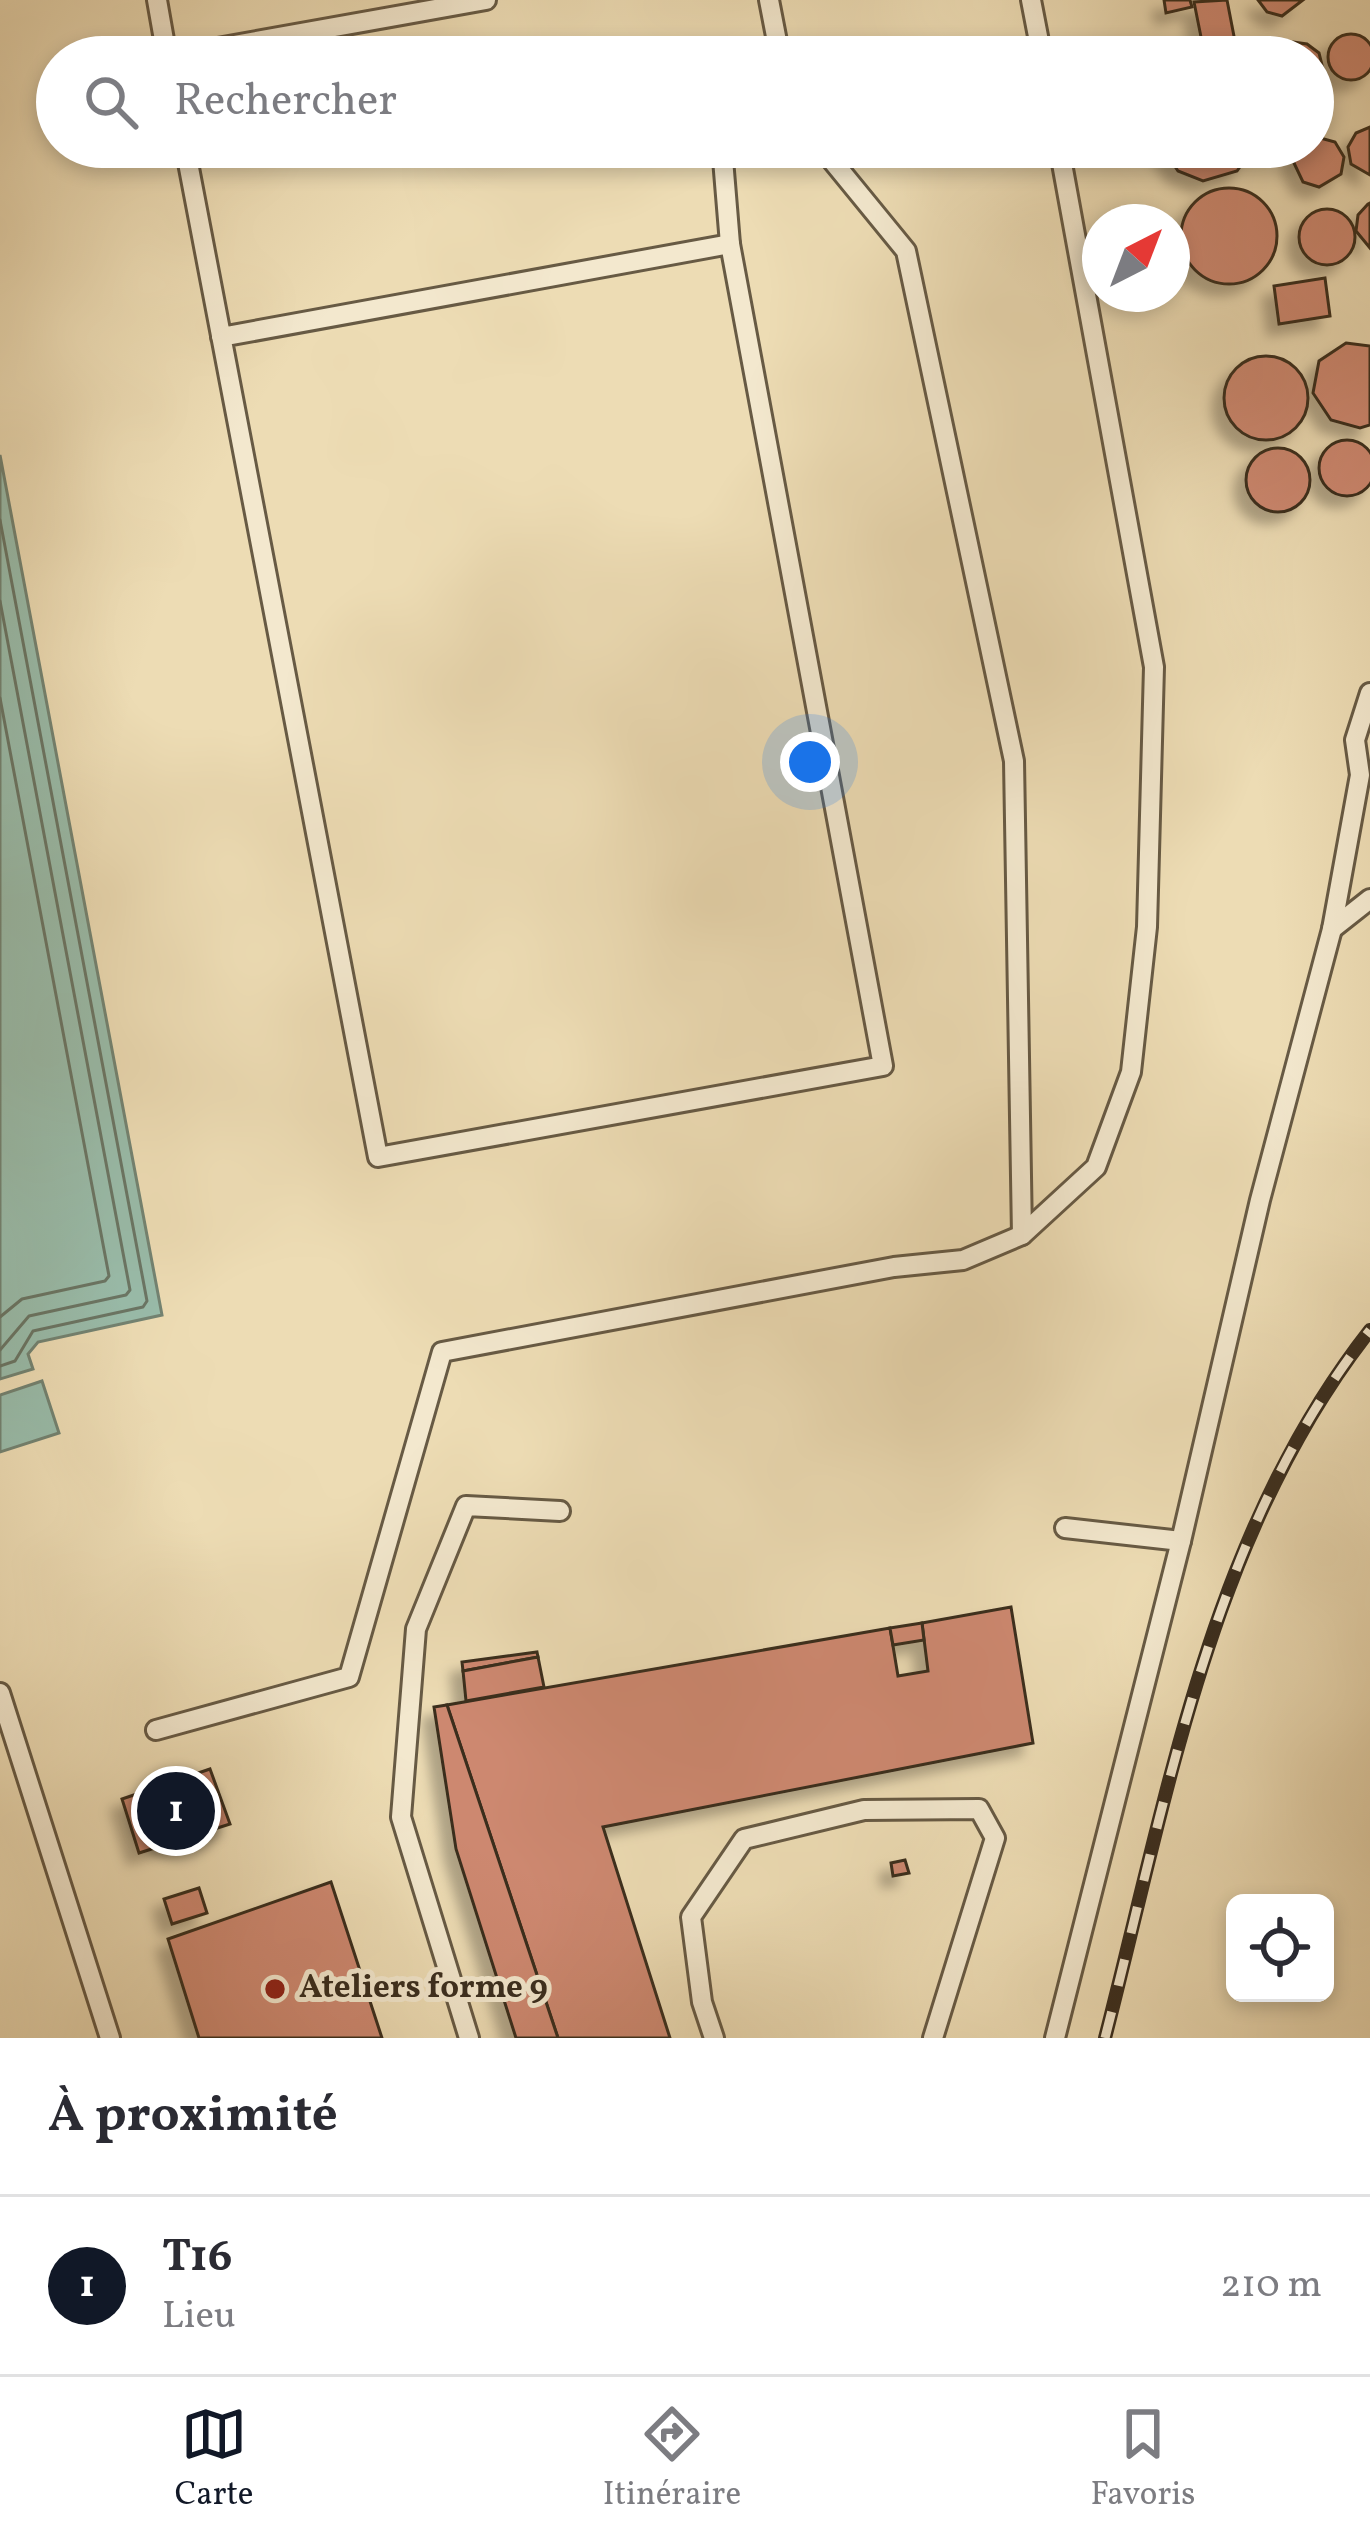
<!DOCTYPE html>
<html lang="fr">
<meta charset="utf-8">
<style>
:root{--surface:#fff;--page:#f2f2f3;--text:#2b2b33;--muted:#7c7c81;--line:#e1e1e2;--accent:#111827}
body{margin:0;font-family:Vollkorn,serif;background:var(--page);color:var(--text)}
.controls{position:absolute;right:36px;bottom:36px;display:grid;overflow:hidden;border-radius:18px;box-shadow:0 6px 18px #0003}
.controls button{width:108px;height:108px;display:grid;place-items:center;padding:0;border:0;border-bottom:3px solid var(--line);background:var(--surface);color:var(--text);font:60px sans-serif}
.compass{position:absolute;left:1082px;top:204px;width:108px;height:108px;border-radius:50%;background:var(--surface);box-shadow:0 6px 18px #0003;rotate:42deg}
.you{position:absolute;left:810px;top:762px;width:42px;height:42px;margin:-30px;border:9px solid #fff;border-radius:50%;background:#1a73e8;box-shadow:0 0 0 18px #1a73e833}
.badge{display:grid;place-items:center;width:78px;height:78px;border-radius:50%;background:var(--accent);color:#fff;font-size:39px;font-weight:700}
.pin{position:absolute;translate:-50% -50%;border:6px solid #fff;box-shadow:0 3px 12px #0006}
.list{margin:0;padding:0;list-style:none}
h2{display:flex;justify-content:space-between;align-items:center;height:156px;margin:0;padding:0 48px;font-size:51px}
h2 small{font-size:39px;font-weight:400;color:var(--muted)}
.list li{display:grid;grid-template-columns:78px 1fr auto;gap:36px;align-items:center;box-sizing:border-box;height:180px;padding:0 48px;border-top:3px solid var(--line)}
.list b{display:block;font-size:45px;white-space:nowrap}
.list p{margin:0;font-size:39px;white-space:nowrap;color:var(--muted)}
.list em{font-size:39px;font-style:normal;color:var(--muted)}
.icon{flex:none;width:66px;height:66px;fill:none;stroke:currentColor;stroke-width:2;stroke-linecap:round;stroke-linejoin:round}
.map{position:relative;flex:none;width:1370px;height:2038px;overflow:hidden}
.search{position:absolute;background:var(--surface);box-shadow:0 6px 18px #0003;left:36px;right:36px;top:36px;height:132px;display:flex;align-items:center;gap:30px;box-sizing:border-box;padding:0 42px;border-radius:66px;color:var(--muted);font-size:45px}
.sheet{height:336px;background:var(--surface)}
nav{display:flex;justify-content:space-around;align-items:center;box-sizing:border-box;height:168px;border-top:3px solid var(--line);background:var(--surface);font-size:33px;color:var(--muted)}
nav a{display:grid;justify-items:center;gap:6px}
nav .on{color:var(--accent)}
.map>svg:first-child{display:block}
.water{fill:#99bcaa;stroke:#738372;stroke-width:3}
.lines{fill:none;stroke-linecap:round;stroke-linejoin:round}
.shore{stroke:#6a7564;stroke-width:3}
.building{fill:#cd8870;stroke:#3a2e1f;stroke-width:3;filter:url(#shadow)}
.lane-casing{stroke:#675a44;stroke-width:24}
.lane{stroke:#f3e8ce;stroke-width:18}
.rail-casing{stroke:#3a2e1f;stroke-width:14}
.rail{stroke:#f3e8ce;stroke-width:9;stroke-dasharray:27;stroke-linecap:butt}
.poi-dot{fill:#8f2418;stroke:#f3e8ce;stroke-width:4.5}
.labels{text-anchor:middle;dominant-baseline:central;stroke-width:10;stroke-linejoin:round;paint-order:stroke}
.poi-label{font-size:33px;font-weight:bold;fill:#3a2e1f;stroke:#f3e8ce;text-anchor:start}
</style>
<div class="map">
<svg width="1370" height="2038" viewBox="0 0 1370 2038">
<defs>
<filter id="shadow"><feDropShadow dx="-11" dy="11" stdDeviation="6" flood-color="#0004"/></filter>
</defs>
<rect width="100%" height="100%" fill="#eddcb4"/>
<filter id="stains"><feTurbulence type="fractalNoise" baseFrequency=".00167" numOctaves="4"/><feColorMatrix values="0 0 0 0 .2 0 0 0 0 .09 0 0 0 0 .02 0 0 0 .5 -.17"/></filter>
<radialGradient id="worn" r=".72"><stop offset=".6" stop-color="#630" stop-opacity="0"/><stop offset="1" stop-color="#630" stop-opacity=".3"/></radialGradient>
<g class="water">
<polygon points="0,455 162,1315 38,1342 28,1354 33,1369 0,1379"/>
<polygon points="42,1381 59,1433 0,1452 0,1395"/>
</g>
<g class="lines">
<g class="shore">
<polyline points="0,520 147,1301 143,1307 33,1331 15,1361 0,1366"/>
<polyline points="0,601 130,1290 126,1295 29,1316 0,1350"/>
<polyline points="0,698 109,1276 105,1281 22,1299 0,1317"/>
</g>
</g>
<g class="building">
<polygon points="1164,0 1190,0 1192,7 1166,13"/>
<polygon points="1227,0 1238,57 1205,57 1194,2"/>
<polygon points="1258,0 1303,0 1282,16 1267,12"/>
<circle cx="1351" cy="57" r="23"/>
<polygon points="1293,42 1307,44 1319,53 1323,69 1313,84 1313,57 1277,57"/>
<polygon points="1370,127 1370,175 1351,164 1348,147 1356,133"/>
<polygon points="1313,136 1335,142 1344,157 1341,174 1319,187 1303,182 1293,161 1297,147 1313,147"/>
<polygon points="1162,147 1254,147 1237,171 1203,181 1178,171"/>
<circle cx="1229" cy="236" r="48"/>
<polygon points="1368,204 1370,203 1370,248 1356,231 1358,215"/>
<circle cx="1327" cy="237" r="28"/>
<polygon points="1325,278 1330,316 1279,324 1274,286"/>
<polygon points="1346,343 1370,346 1370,425 1360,428 1331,420 1313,393 1319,361"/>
<circle cx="1266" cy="398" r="42"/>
<circle cx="1347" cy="468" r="28"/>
<circle cx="1278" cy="480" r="32"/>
<polygon points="1011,1607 1033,1743 603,1827 670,2038 558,2038 447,1705 890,1628 898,1676 928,1671 922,1623"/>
<polygon points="922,1623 924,1640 893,1645 890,1628"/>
<polygon points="537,1652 538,1657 463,1671 462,1662"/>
<polygon points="538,1657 544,1687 466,1701 463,1671"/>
<polygon points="447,1705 558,2038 516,2038 456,1849 434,1707"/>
<polygon points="210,1769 230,1824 139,1853 122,1799"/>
<polygon points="905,1860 909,1873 893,1876 891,1863"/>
<polygon points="331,1882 382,2038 199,2038 168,1939"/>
<polygon points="199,1888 207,1913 172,1924 164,1899"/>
</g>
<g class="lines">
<defs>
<g id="lane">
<polyline points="157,0 167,57"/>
<polyline points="769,0 780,57"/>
<polyline points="1031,0 1042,57"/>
<polyline points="167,57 486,0"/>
<polyline points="185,147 378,1157 883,1066 730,244 221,337"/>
<polyline points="722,147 730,244"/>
<polyline points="821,147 906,251 1014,761 1022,1235"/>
<polyline points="1332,929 1370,899"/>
<polyline points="1065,1528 1181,1541"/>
<polyline points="0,1693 110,2038"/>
<polyline points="156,1730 349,1677 442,1352 894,1267 963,1260 1022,1235 1096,1167 1131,1072 1147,927 1154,667 1059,147"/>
<polyline points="469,2038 401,1817 416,1629 466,1506 560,1511"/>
<polyline points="714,2038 702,2002 691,1917 744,1839 864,1810 979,1809 995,1838 933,2038"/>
<polyline points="1055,2038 1181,1541 1260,1200 1332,929 1360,775 1355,740 1370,693"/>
</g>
</defs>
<use href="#lane" class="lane-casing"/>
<use href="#lane" class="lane"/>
<defs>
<path id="rail" d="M1105,2038c63,-244 106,-506 265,-708"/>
</defs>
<use href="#rail" class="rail-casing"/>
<use href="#rail" class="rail"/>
</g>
<circle class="poi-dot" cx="275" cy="1989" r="12"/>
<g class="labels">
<g class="poi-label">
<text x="299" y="1989">Ateliers forme 9</text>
</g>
</g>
<rect width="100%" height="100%" filter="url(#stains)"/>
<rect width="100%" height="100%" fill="url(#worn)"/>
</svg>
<div class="controls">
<button><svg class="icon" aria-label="locate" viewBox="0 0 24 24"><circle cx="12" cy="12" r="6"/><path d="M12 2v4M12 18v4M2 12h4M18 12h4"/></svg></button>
</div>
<svg class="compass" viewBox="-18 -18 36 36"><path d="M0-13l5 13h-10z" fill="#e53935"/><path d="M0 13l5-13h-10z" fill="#7c7c81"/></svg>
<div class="you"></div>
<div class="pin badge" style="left:176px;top:1811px">1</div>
<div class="search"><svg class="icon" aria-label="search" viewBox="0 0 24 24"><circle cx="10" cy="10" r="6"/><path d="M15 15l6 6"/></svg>Rechercher</div>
</div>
<section class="sheet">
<h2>À proximité<small></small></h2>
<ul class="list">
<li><span class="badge">1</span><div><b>T16</b><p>Lieu</p></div><em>210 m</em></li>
</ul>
</section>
<nav>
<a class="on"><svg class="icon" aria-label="map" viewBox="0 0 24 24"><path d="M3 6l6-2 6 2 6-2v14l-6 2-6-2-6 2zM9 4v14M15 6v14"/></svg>Carte</a>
<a><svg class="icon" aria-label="directions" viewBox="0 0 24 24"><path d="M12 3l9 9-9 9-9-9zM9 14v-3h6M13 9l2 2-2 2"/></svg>Itinéraire</a>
<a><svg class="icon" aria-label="saved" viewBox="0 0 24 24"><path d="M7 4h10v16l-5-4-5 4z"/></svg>Favoris</a>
</nav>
